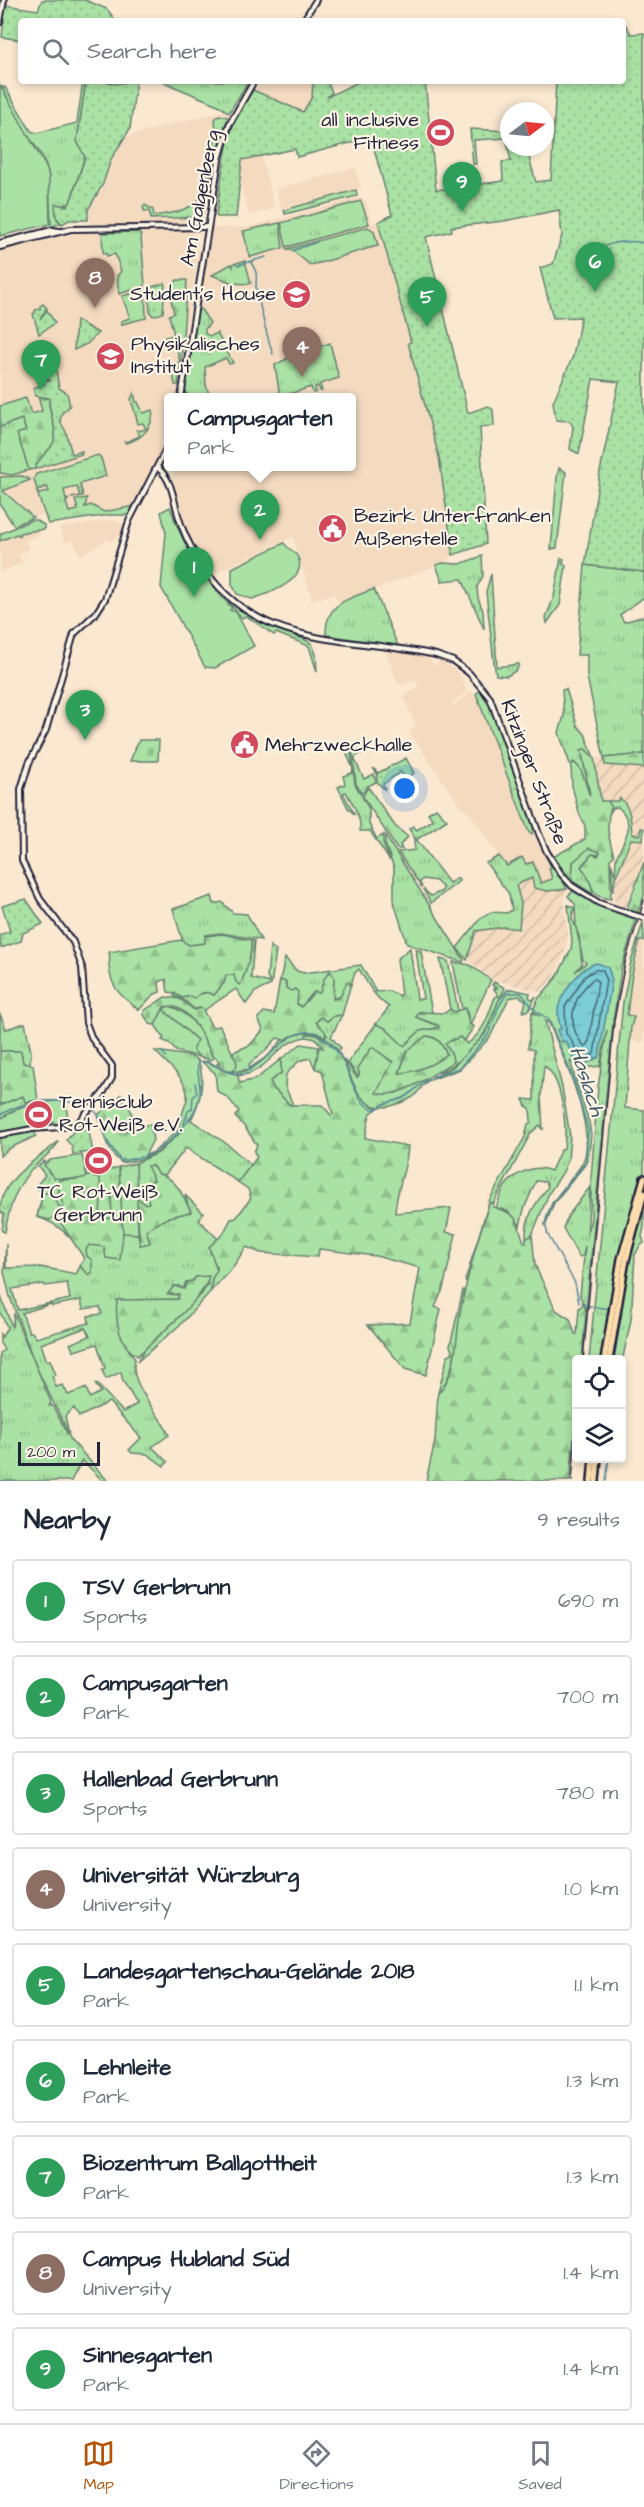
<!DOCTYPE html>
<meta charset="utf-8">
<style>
:root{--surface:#fff;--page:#f2f2f3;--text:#1f2937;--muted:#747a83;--line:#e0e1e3;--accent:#b45309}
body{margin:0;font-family:"Architects Daughter",sans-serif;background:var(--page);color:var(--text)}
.controls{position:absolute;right:18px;bottom:18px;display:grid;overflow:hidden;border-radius:6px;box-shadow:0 3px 9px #0003}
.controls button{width:54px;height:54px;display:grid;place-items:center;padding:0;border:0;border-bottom:2px solid var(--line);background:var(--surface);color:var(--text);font:30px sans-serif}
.compass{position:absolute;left:500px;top:102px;width:54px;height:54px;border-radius:50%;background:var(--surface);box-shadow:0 3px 9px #0003;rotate:74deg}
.scale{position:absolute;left:18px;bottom:15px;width:82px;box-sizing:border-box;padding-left:6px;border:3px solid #22223b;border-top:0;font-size:16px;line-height:21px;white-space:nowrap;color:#22223b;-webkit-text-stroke:4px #fcf5e5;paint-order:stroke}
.you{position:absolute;left:405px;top:789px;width:21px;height:21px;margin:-15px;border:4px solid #fff;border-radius:50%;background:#1a73e8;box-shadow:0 0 0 9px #1a73e833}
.badge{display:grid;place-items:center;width:39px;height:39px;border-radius:50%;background:var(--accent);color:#fff;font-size:20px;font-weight:700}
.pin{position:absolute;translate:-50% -50px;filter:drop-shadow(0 2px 3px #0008)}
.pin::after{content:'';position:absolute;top:32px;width:21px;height:18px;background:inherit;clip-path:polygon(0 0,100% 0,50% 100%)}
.popup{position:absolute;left:164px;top:393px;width:192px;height:78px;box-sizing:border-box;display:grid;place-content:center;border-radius:6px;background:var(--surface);filter:drop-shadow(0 2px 4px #0005);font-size:20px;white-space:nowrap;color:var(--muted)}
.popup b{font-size:22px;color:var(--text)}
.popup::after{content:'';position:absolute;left:50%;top:100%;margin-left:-12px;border:12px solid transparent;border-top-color:var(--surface)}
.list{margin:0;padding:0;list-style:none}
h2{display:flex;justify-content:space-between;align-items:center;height:78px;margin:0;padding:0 24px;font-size:26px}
h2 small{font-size:20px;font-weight:400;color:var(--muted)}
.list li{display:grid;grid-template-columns:39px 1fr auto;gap:18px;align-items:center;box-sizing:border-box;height:84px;margin:0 12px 12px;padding:0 12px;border:2px solid var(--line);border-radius:6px}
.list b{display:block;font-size:22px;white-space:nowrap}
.list p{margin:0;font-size:20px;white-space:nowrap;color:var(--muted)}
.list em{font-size:20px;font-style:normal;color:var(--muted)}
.icon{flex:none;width:33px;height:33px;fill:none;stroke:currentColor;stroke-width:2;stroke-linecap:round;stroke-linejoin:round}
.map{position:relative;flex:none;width:644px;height:1481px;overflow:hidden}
.search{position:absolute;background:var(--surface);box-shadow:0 3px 9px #0003;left:18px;right:18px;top:18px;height:66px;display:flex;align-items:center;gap:15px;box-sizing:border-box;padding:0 21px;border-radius:6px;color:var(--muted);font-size:22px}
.sheet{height:942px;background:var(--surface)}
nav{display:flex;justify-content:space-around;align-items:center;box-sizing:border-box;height:84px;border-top:2px solid var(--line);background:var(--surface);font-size:16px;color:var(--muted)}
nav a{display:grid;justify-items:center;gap:3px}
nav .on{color:var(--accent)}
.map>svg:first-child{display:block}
.built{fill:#f4dbc0}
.industrial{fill:url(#industrial-furrows)}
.grass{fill:url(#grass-tufts);stroke:#668270;stroke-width:1.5;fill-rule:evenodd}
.forest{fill:url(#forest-firs);stroke:#668270;stroke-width:1.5;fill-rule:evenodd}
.cemetery{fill:url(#cemetery-stones);stroke:#668270;stroke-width:1.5}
.park{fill:url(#park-dots);stroke:#668270;stroke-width:1.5}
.garden{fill:#aae1a4;stroke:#668270;stroke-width:1.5}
.water{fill:url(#water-ripples);stroke:#588997;stroke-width:1.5}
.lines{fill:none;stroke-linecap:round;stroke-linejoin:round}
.shore{stroke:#466678;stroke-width:1.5}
.stream{stroke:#588997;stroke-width:1.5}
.secondary-casing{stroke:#22223b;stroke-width:8}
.highway-casing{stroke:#22223b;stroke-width:10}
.secondary{stroke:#fcf5e5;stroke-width:4}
.highway{stroke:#fddcac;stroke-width:5}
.rail{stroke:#22223b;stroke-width:1.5}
.secondary-bridge-casing{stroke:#22223b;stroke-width:8;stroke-linecap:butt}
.secondary-bridge{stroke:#fcf5e5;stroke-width:4}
.labels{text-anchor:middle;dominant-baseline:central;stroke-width:4.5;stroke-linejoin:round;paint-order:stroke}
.poi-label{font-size:20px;fill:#22223b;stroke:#fcf5e5;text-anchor:start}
.street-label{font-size:20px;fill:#22223b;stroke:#fcf5e5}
.water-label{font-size:21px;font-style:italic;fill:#3d5569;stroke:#fcf5e5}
</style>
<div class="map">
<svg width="644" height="1481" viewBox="0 0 644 1481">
<defs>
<pattern id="industrial-furrows" width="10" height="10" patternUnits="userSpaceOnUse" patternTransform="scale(1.5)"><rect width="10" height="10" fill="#f4dbc0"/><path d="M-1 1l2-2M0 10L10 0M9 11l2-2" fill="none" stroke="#d1bca6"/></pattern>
<pattern id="grass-tufts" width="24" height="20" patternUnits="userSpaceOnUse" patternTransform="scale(1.5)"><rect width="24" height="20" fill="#aae1a4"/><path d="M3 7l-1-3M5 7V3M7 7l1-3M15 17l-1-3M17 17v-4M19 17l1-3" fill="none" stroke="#92c18e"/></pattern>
<pattern id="forest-firs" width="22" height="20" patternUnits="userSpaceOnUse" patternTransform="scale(1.5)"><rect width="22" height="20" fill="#aae1a4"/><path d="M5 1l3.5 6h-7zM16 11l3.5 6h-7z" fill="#92c18e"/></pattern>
<pattern id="cemetery-stones" width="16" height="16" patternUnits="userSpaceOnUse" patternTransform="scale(1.5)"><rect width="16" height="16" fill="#aae1a4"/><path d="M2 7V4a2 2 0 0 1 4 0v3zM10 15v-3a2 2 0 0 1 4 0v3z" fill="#92c18e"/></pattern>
<pattern id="park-dots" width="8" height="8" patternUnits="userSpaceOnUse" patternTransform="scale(1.5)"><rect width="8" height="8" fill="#aae1a4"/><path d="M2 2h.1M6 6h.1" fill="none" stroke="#92c18e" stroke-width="1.8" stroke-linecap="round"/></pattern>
<pattern id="water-ripples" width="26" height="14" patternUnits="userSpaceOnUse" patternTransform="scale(1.5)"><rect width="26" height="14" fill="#7ccdd4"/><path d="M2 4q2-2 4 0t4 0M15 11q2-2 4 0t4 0" fill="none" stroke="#6bb0b7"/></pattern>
</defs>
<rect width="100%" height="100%" fill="#fae8d1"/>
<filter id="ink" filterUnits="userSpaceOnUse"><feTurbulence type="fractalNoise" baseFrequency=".0167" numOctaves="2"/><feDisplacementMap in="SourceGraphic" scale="12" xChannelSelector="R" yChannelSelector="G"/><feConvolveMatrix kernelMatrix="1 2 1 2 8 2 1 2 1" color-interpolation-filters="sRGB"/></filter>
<g filter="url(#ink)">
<g class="built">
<polygon points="261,81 313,81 312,97 303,113 256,90"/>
<polygon points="222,111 229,114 221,135 207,190 195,218 195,233 199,248 177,397 168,398 168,435 158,459 133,505 120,512 46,514 35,517 4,490 0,480 0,250 83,232 90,223 88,210 103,184 111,159 127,136"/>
<polygon points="261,156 275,208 249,215 240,181 242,160"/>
<polygon points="355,168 361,188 281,209 276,189"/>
<polygon points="361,197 366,201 372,223 378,222 411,342 409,344 413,362 439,457 453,555 443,563 340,603 334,594 312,600 293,537 213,574 197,551 186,528 172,476 173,467 352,466 352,398 187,398 185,391 212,228 248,227"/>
<polygon points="113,520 124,525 123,534 110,542 108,539 80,556 73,540 65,543 59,528"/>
<polygon points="35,530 38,531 40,535 26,541 29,550 19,554 22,563 1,572 0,542"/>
<polygon points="384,647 427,653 433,665 441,662 445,663 459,673 467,691 453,703 454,705 472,691 480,704 528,833 538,838 551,867 549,869 553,879 541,883 533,862 526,865 522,857 506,866 475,822 464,808 462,809 409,731 416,727 403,696 419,687 415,679 403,685 398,683"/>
<polygon points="639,941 644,941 644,1041 630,1042 634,1017 627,1015 631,980"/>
</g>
<g class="industrial">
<polygon points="594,758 604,758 605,765 644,768 644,859 625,911 619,909 620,905 613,900 614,881 631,839 640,835 632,834 631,825 618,801 601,802"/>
<polygon points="532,878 547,891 567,889 564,899 568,937 564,955 554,977 539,992 494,980 467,960 476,931 504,927 519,929 521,903 516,886"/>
</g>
<g class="grass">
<polygon points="83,81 86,81 77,141 85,156 70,203 64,205 57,219 61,223 51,227 49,178 47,168 40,153 16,117 2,87 5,87 31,131 37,133 77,123"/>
<polygon points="161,81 241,81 247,83 229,113 218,105"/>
<polygon points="219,115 228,117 213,171 206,180 216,132 215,119"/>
<polygon points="212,174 202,217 151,219 149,211 144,211 143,206 145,205 153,210 154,216 177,212 194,205 200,198 205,182"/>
<polygon points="356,190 357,196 285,214 284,210"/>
<polygon points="361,201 369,224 286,247 281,223"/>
<polygon points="280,223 283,248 250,257 243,231"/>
<path d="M368,227l6,4 4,15c-24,5 -44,15 -68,19l-17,-14 -6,-2z"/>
<polygon points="136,232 140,233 141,237 145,286 119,294 117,276 121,271 115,254 107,256 106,253 103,254 102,233"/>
<polygon points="243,261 245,261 251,283 249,284 233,283 212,275 231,264 233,267 233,264"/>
<polygon points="165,283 163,313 153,316 150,312 148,288"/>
<polygon points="145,290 146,318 122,324 121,321 130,318 122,296"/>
<polygon points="200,308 210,323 205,329 205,334 211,336 217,333 233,363 229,364 226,358 205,367 206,385 210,397 189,397 184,389 196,311"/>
<polygon points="330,343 339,378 320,384 322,391 320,391 318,386 315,387 316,392 313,393 311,387 280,397 275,365 290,357"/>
<path d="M134,393l2,9h2l5,11 10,-3c0,17 -10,29 -27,33l-2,-2 2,1 14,-6 -4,-7 2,2 8,-2 -3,-6 -5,1 -7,-25z"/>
<polygon points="22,419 26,431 18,434 29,470 12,475 0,473 0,427"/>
<polygon points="98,455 101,458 106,476 80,484 83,496 71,498 80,496 77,487 64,490 66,500 69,499 66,502 69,512 78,510 75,500 87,498 85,507 91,505 104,512 134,506 129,515 110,515 48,524 37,492 40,494 49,491 47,487 37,490 34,479 36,474"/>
<polygon points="559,468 566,472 557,548 551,549 557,478"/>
<path d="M162,475l6,7c15,63 38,110 98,141 14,8 34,12 46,21l4,10 1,18 -8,-26 -33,-13 -2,2 -28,-19 -4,2 -39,-45 -10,-16 -13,-26 -13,-48z"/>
<polygon points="22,476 30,480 3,491 33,517 14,526 0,504 0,477"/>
<polygon points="31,520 36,520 44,525 44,529 20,533 19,536 17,534 0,541 0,534"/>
<polygon points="482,556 483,576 477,587 478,598 483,611 484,629 462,579 442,581 436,565 443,563 460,564"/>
<polygon points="561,558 564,559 563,564 566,566 560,605 547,623 546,617 554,597"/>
<polygon points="585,565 644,572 644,597 620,615 624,622 644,616 644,754 604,758 587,677 587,655 577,655"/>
<polygon points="491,574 497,667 519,664 517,670 507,676 496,675 494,663 486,592"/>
<path d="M374,589l24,57 -72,-11c-1,-33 23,-36 48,-46z"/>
<path d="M566,689l11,36 8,9 9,24 -9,-9 -4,1 9,45c-6,-10 -5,-26 -17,-32l-2,4 -12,-34 5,-17 -2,-26z"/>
<polygon points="480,690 495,716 534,827 532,834 529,833 476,694"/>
<polygon points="359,742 363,752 354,758 364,779 374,774 376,782 368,786 362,794 356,784 352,747"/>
<path d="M350,745l5,39 14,25v15l8,15 6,-4v8l7,18 -20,-30h-10c2,-13 -8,-28 -14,-39l-3,1 12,22 -7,-7 -10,-21 7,-3 -2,-8 9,-3 1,-4 -9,-22z"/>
<path d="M620,798c11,9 11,23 12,36l8,1 1,-7 3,1 -1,11 -12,-1 -16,40 -2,13 -2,-29 4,12c1,-6 0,-14 2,-19 8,-18 20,-32 1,-49l-5,1 -6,9 4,-10 -3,-6h10z"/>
<polygon points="385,835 464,960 463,962 407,944 394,902 394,868 385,844"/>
<polygon points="413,835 449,883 458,878 459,881 431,903 423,889 431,896 442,891 443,888 436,881 423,879 420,882 422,888 398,852 415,850"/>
<polygon points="537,837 539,839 567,889 547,891 534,888 532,878 516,885 521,903 519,929 504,927 476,931 467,960 457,948 480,919 491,912 507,913 512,910 509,894 486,863 499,856 507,866 522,857 526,864 533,862 541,883 552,879 549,868 551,867"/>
<polygon points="589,847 600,852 601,855 592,854 582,865 589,875 593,894 571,880 573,862"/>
<path d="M573,891l32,18 31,10 -15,51 -8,52 -27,289 -6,-15 5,-50 -2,10 -4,1 -16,-29 5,-12 22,-29 -3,49 4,-18v-39l7,-92 9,-57 -7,36 -18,2 -12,-7 19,61 2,13 -3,26 -34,42 -9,23c3,-27 23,-40 37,-62 17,-30 -20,-111 -33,-141l-4,-2 17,66 8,49 -2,24 -5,12 -14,21 -17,42 -6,4c-1,-22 9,-35 22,-52l-2,-5 -10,-1 -12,28 -4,17c-6,-10 -12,-17 -24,-18 3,-8 5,-17 10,-23 10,-13 30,-21 45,-14l9,-20 4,-3c3,-19 -1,-71 -20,-82l-3,30 2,34 -3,-5 -9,8 -37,69 -5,2 -21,78 -3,-1 25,-82 35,-62 3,-13 3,-2 -1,-14 -4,-2 -3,-7 11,1v-50l-6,-2 4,-36 8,4 -7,-5 5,-12 19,-22 14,-28 1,-8 -4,-36 6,3 -2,10 7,18 3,28 -7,8 11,-9 -3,-3 -7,-33 -1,-23 -7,-8z"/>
<polygon points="212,896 214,904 222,902 233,913 247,914 261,940 221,933 206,935 206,943 189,945 183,942 173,909"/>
<polygon points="643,922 644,941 639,941 631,980 627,1015 634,1017 631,1027 625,1108 644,1110 644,1176 610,1302 603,1359 589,1360 623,1002 631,962"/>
<path d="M251,940l3,1 -3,37 19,5 -3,-6 3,-31 6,5 -5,34 -16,7 -9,12 -10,-15 -33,22 -2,-3 -7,1 -9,-8 -11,-5v-3l8,5 27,-6 5,3 10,-12 2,-8h9l5,9c7,-14 12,-28 11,-44z"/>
<path d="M410,948l7,51h6l-7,-49 5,1 11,62 -13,-1 -3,5 23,8 -1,3 -18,3 -16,16 -19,-19 -9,-4 13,-17c-14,-9 -22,-24 -30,-38l-4,4 -4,11 -4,-1 -7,14 -7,2 1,-22 -10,2 -4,14 -6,-1 -13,15c-7,-5 -7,-14 -15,-19v-6l-6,-2 5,-22 12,13 7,2 57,-8 15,27 12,-1 13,5 -4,-37z"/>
<polygon points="440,959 448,961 458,1010 454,1012 450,1009"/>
<polygon points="453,962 470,965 491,980 470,1025 466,1008 462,1009"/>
<path d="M494,982l11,6c-8,14 -12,30 -20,44 -9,16 -29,34 -47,41l15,-12 -8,-18 2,-1 13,-5 7,7c17,-12 21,-28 28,-47l4,-1 -5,-7 3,-1 -5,-3z"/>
<polygon points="512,989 530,993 529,997 533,1000 536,996 529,1010 523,1012 526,1001 519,996 509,998 490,1037 460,1069 430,1080 453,1067 485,1034 499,1000 507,990"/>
<polygon points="163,1009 197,1040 193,1050 199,1057 176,1051 169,1043 162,1040 164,1038 155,1025"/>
<polygon points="0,1014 6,1029 25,1023 31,1052 30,1064 23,1064 21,1051 0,1051"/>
<path d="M342,1015l-11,22 10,11 -3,3c-8,-10 -17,-18 -31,-17l-1,3c-32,5 -36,37 -70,39l1,-3 13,-3v-2l18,-12 14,-16 11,-5 21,-4 13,4 -11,-12 5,-6 6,4 7,-5z"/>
<path d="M426,1036c12,1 16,8 21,18 -11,10 -33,19 -48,20l8,-23z"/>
<polygon points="301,1044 319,1047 315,1068 310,1058 299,1061 286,1074 285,1086 293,1105 290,1105 273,1088 270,1081 281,1073 281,1059"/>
<path d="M372,1046l21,17 -16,30h19l23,-12 10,-1c-7,5 -10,12 -16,17 -7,4 -14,7 -22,9 -32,7 -37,-22 -47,-46l13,17 2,-2 -1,-7z"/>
<path d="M155,1051l35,5 8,4c8,20 2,42 -7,60l36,24 24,21 -13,17 -52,-34 -21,27 -6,-1 -8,-9 4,15 -6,24h-4l-9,-7v-34l22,-10 24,-22 -24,21 -15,7v-3l11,-4 26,-24c-1,-11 5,-19 7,-29 3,-18 -21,-36 -32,-48z"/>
<polygon points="23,1096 25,1102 54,1101 18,1108 0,1119 0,1103 2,1104"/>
<polygon points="33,1130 36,1136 10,1148 0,1156 0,1136"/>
<path d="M59,1141c-4,9 -15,16 -23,24 -19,18 -27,41 -31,67l-3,-1 2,-17 -4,-3c0,-32 37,-51 59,-70z"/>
<path d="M44,1161c5,33 53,13 75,6l4,65 15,2 2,11 10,-3 -4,-12 23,-13 21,-5 -5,-17 18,18 -4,7 19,19 -9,8 8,23 -5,9 -1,12 -29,32 -45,39 8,-13 35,-33 8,-11 13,-10 7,-11 -12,-7 -4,4 -6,1 -3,7 -4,-3h-5l-6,8 11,1 -1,4 -61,2c-2,23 4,39 18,58 -7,25 24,53 34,76l-17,12 16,15 -4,4 -17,-12 -15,-1 -3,-3 12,-12 -32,-36 -30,15 -5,-9 -9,8 4,18 -32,-65 -27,-72 -6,-25 2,-28v24l35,-1 35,7 8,-15c-7,-19 -28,-37 -47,-42l6,-24 -8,-6 10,-12 -7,-9zM67,1283l3,16 -52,11 -6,-21 32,-5 1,2zM81,1300l2,9 17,-2 2,7 -14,2 1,7 -53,15 -4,-6h-3l-7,-19 29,-9 1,2zM85,1328l5,8 -20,8 4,7 23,-7 8,24 -3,2 4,9 15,-7 2,9 14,23 -14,8 -26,-28h-2l6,8 -11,6 -4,-10 -18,7 -5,-10 -7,2 -4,-11 4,-1 -6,-15 -3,1 -6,-17z"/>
<polygon points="644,1198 644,1227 642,1236 644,1243 640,1246 635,1255 631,1320 622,1362 622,1360 611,1360 619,1309 621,1307 619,1307 624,1275"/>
<path d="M463,1290l3,1c-8,28 -8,83 -28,102l10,-38 5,-2 -3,-7z"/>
<polygon points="0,1294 12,1327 14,1314 51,1402 49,1406 52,1405 71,1440 108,1481 103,1481 82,1460 71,1481 0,1481 0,1353 4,1350 0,1343 0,1334 2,1337 7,1327 0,1312"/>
</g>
<g class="forest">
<polygon points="177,280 187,280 181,363 178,385 175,385 171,365 180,362 175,341 166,343 165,337 174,335 169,315 174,313 169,291"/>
<path d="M38,396l11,3c-1,14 9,29 5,43 -4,11 -16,14 -19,27l-6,1 -12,-36 9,-3 -4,-12 -22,8v-21l26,-8 5,16 11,-3z"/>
<path d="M585,749l9,9 7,43h7l3,6c-6,18 -2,32 3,49l-4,3 1,40c-26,-3 -14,-15 -30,-32l11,-13 6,2 2,-4 -11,-4 -16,14 -1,18 -19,-23 32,-18v-13l-6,-13 -7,-27 -1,-19 2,-5c12,7 11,23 17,33l-8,-41 -1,-4z"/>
<polygon points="644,754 644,768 605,765 604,758"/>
<polygon points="368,787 395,826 408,837 400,845 402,849 397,849 365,800 363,796"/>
<polygon points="644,862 644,896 637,914 626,911"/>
<path d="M222,934l29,6c1,16 -4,30 -11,45l-4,-3 -2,-7h-8l-2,8 -10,12c-8,-4 -13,-3 -19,3l-6,-2 -7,2 -8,-5 -6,-1 -2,-13 -7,3 1,10 -7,3 -14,15c-17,-13 -28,-21 -30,-44 0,-5 2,-8 0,-14l72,-12 8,5 16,-2v-7z"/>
<path d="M330,971l4,6 -1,22 7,-2 7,-15 4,2 -9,31 -8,1 -7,5 -6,-4 -5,5 9,9 1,6c-15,-7 -27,-6 -42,3l-7,-2 -14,15 -14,11 1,5 -19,3 5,-4 -3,-16 17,-7 13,-15 -5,-12 6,-6 10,2 6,-34 6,2v6l5,3 4,-2 3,3 -1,12 4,3 13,-15 6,1 4,-14z"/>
<path d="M169,1006c25,7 34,30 44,52l-1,2 -13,-3 -6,-7 4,-10 -34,-31z"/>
<path d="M465,1008l4,15 5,4 -10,14 -4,-4 -15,6 7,12 1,7c-18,11 -54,38 -77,31l17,-31 -21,-15 -14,20 1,8 -2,2 -9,-15 28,-38 9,4 19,18 16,-15 18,-3 1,-2 -23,-9 3,-5 26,1 5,-4 4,3zM426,1036c12,0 16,8 21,18 -11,10 -33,19 -48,19l8,-22z"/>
<path d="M307,1034c46,-1 34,64 71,74l-8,6 -5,24 43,8c-1,23 -12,43 -13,67l56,-5 -5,24 10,2 -13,55 -8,18 6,2 -15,66 -21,-6 -37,-44 42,-2 10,-55 -44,-12 -57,-7 -1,8 -57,-4 -15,-6 -13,20 -22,24 1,-12 5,-9 -8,-23 14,-13 8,-15 5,-1 15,-20 -3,-9 -10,-7 19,-25 -3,-5 3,-7 -13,-19 -9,-9 4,-6 -11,-13 -11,-7 -2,-18 -13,-11 6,-1 17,10 12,3 3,9 16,-4 25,-20v14l-11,8 3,7 17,17h32l9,10 2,-1 -11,-43 -7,-3 4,-21 4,1 -7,-9 -10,-2z"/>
<polygon points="0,1051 21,1051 23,1063 33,1065 38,1100 25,1102 23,1096 2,1104 0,1103"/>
<path d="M121,1095l8,10 4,13 -11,3 4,10 24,-7 3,16 -10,19 -21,4c-17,-13 -18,-30 -24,-48z"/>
<path d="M151,1165l8,9c18,4 25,24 32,38l-22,5 -23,13 4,13 -10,2 -4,-48 9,7 4,-1 -5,-19 10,-4 -7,-14z"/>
<path d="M92,1175l3,3 4,-1c4,13 1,28 1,42l12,-1 -1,-22 10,-4 2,41 -3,27 -14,-2 -2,-11 -15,-2 -3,5 1,6 5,4v13l-3,2 -9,-9 4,-7 -2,-4 -22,-33 -7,-5 -3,3 -13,-3 6,-24h7l11,16 3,-3 -5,-12v-14l18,-1z"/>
<path d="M494,1202l-1,5c27,8 22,11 31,35l2,1v-4l6,-4 3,29 3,8 18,38 14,9 5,15h2l2,-26 5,-4 2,7 -4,48 -6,1v52l-6,69h-144l9,-40 3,-48c21,-20 17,-58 23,-85 7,-34 17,-71 28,-104z"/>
<path d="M209,1276c-4,23 -53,60 -71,80 -19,-9 -23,-36 -21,-56l61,-1 1,-5h-11l6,-8 10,3 3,-7 6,-1 3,-4z"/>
</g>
<g class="cemetery">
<polygon points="139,740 159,740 158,761 130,761"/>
<path d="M165,997l15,2 14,11 8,-2 10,19 8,-1 17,37 -1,5 -5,4 -14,-8 2,-2 -4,-5 -2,1c-7,-17 -25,-58 -49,-51l-9,18 -5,-1 -6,-9v-4z"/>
</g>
<g class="park">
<polygon points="42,0 85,0 107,9 116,21 21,21 21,40 2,37 5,5 38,10"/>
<path d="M623,24l3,1 5,9 13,-1v539l-59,-7 15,-93 19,-90 -26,-3 -14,75 -9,-5 3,-22 -3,-6 -14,-1 -3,-18 20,-46 8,-39 -28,1 -13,-50 13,-4 9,-29 -3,-25 -55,11 -53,6 1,4 -26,6 42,176 20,-7 5,4 1,16 -14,1 6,117 -33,11 -14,-98 -31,-114 3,-1 -33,-120 14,-7 -20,-74 -22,2 -53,14 -2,-8 -53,11 -6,57h-18l-2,-1c7,-43 8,-91 37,-126l50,22 9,-15 1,-16h14l5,11 -5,5 33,-16h65l11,109 67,-9 -1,-19 9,-1 -5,-23 -32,2 2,24h-3l-3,-35 39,2v16h17l10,35 15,-2 5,-99h67z"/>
<polygon points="86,81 105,81 115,84 136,81 130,129 111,159 103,184 88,210 88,220 69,220 62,224 56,217 55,204 67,206 70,203 85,157 77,141"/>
<polygon points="43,304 47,308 40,319 47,310 55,323 39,334 33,314 35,313 35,310 40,309 40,306"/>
<polygon points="76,320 98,333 87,344 74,350"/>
<path d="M46,355l8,2 5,31 8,5 3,13 -8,7 -2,8 6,11 6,22 10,-3v3l-47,15c3,-13 15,-16 19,-28 4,-13 -6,-28 -5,-43l-14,-2 -2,-8 12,-4 -1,-4 7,1 -4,-3v-8l-8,-5z"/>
<polygon points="406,758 414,773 406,779 401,772 383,784 385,790 377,782 377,774 373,768 378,773"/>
<polygon points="436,808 447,820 416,840 409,829 413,826 417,830 433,820 428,813"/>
<polygon points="26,899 43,924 23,933 21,941 1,948 0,935 10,931 2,906"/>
<polygon points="78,1126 89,1132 93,1152 73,1154 72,1146 66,1140"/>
</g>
<g class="garden">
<polygon points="0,85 47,169 49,178 50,224 0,236"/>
<path d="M170,507c15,43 31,68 62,101l-2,2 6,2 18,34 -39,22 -10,-1 -44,-80 5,-54 -5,-21z"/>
<path d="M284,543c4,7 13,8 15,17 6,21 -31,34 -47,39l-15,-5 -5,-10v-16z"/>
<polygon points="54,1101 66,1101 68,1122 55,1124 54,1122 0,1132 0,1119 18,1108"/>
<polygon points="82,1155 87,1177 78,1179 54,1178 44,1165 50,1160"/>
<polygon points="136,1163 138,1234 123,1233 119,1167"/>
</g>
<path class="water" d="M597,963l11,4 4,13 -13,77 -13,7 -13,-6 -7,-17 -4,1 -5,-12 4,-1c-2,-7 -5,-16 -2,-24 5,-15 22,-39 38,-42z"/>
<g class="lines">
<g class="shore">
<path d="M595,970h8l3,10 -12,74 -9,4c-11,-4 -10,-17 -19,-24l-1,-27 20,-31z"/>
<path d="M594,978l4,4 -9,59 -4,6c-21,-23 -13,-50 9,-69z"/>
</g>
<g class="stream">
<polyline points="294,250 317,242"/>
<path d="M250,261c12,18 3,16 7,32 5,21 9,41 16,61"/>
<path d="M585,262c15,-19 36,-23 59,-19"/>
<polyline points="238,265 266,257"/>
<path d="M319,1036c8,5 15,11 21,19 9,14 17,57 37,54"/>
<polyline points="162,1052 166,1057"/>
<path d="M202,1061c18,4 22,15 44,13"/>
<path d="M246,1071c25,-9 42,-47 72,-38"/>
<polyline points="432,1077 459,1068 488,1035 498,1008 507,993 521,993 535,1010 549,1020 574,1080 588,1130 586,1162 552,1203 545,1224 548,1235 575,1283 579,1303"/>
<path d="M378,1108c8,-8 17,-5 27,-11 9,-5 13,-13 24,-17"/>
<polyline points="93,1110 98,1114 107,1141 121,1161 142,1157"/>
<path d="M0,1115c25,-16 61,-18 88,-8"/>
<polyline points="184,1124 188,1111 192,1109 193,1097 197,1093 195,1083"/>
<path d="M144,1157c24,-10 52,-37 56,-63 1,-11 -4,-24 -2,-33"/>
<polyline points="582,1305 611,1309"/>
<polyline points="614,1360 622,1312 619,1310"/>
<polyline points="606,1481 609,1458"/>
</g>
<defs>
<g id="secondary">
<polyline points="303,21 316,0"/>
<polyline points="0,22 4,0"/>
<polyline points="0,243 52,230 60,231"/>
<polyline points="0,247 71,229 207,227"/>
<polyline points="181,398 219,160 229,125 254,81"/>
<path d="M158,468c15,13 15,31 21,50 4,14 11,28 19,41 56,93 147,76 238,96l17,6 16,12 21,25 49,136 8,18 14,22 11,12 27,17 35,12"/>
<polyline points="0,1135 32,1129 75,1126 103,1093 112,1078 112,1066 92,1039 86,1023 82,967 73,942 40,899 22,861 21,789 29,763 46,730 74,634 96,613 105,599 129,521 168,445"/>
</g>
<g id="highway">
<polyline points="604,1360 621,1259 644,1178"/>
<polyline points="609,1360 626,1260 644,1193"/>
<polyline points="591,1481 593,1458"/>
<polyline points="596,1481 598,1458"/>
</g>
</defs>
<use href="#secondary" class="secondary-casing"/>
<use href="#highway" class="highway-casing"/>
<use href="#secondary" class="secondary"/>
<use href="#highway" class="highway"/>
<g class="rail">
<polyline points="583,1360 614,1021 625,962 644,900"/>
<polyline points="572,1481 576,1428"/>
</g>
<defs>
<polyline id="secondary-bridge" points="634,915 644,918"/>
</defs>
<use href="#secondary-bridge" class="secondary-bridge-casing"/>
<use href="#secondary-bridge" class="secondary-bridge"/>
</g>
</g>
<defs>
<symbol id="stadium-disc" viewBox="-11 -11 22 22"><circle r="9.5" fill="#d1495b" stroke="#fcf5e5"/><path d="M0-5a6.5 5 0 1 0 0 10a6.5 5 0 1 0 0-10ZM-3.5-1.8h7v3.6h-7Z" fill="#fff"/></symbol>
<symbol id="university-disc" viewBox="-11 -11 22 22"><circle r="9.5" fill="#d1495b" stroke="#fcf5e5"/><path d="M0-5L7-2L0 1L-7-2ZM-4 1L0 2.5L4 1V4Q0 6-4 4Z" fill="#fff"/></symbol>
<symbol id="civic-disc" viewBox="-11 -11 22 22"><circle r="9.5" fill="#d1495b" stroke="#fcf5e5"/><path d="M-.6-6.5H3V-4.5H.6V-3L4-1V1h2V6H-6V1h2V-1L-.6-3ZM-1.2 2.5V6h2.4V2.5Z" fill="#fff"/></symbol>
</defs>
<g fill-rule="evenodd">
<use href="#stadium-disc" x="424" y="116" width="33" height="33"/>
<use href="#university-disc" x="280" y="278" width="33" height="33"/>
<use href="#university-disc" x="94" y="340" width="33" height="33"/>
<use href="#civic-disc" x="316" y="512" width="33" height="33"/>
<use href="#civic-disc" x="228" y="728" width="33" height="33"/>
<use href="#stadium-disc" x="22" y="1098" width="33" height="33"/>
<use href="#stadium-disc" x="82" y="1144" width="33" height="33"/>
</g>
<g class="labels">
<g class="poi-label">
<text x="419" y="120" text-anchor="end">all inclusive<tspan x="419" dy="23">Fitness</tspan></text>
<text x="276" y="294" text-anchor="end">Student's House</text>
<text x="131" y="344">Physikalisches<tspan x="131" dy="23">Institut</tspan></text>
<text x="354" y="516">Bezirk Unterfranken<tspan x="354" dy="23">Außenstelle</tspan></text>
<text x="265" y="745">Mehrzweckhalle</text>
<text x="59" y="1102">Tennisclub<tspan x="59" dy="23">Rot-Weiß e.V.</tspan></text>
<text x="98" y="1192" text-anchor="middle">TC Rot-Weiß<tspan x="98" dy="23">Gerbrunn</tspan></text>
</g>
<g class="street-label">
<text transform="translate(200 198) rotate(-79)">Am Galgenberg</text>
<text transform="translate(534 772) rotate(69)">Kitzinger Straße</text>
</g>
<g class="water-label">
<text transform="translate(587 1081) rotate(72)">Haslach</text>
</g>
</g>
</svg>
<div class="controls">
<button><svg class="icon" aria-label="locate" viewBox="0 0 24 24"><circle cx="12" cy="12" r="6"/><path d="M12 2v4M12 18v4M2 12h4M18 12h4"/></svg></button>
<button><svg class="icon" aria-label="layers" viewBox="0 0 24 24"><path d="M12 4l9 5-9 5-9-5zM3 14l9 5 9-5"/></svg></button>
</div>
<svg class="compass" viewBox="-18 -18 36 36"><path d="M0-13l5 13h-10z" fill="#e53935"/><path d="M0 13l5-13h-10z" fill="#747a83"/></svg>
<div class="scale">200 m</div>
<div class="you"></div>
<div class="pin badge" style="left:194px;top:597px;background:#2e9e5b">1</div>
<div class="pin badge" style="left:260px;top:540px;background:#2e9e5b">2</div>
<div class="popup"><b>Campusgarten</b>Park</div>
<div class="pin badge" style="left:85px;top:740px;background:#2e9e5b">3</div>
<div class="pin badge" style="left:302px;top:377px;background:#8d6e63">4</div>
<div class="pin badge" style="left:427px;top:327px;background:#2e9e5b">5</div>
<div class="pin badge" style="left:595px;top:292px;background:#2e9e5b">6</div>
<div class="pin badge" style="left:41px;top:390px;background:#2e9e5b">7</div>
<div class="pin badge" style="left:95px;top:308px;background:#8d6e63">8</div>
<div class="pin badge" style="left:462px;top:212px;background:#2e9e5b">9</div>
<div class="search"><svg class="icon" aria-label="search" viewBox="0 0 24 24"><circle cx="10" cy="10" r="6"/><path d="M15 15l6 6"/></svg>Search here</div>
</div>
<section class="sheet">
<h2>Nearby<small>9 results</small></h2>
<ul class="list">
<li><span class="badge" style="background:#2e9e5b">1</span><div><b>TSV Gerbrunn</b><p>Sports</p></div><em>690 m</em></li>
<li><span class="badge" style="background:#2e9e5b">2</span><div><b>Campusgarten</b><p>Park</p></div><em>700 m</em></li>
<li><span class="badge" style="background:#2e9e5b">3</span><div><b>Hallenbad Gerbrunn</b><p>Sports</p></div><em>780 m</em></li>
<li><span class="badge" style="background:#8d6e63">4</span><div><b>Universität Würzburg</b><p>University</p></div><em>1.0 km</em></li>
<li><span class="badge" style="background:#2e9e5b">5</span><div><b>Landesgartenschau-Gelände 2018</b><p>Park</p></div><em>1.1 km</em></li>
<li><span class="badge" style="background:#2e9e5b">6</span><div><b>Lehnleite</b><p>Park</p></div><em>1.3 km</em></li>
<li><span class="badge" style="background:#2e9e5b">7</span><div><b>Biozentrum Ballgottheit</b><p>Park</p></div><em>1.3 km</em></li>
<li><span class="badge" style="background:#8d6e63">8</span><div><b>Campus Hubland Süd</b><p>University</p></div><em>1.4 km</em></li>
<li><span class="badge" style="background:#2e9e5b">9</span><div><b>Sinnesgarten</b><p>Park</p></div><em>1.4 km</em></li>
</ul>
</section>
<nav>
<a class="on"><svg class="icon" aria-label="map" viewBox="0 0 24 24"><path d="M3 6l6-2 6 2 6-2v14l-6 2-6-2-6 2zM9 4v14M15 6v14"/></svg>Map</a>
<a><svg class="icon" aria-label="directions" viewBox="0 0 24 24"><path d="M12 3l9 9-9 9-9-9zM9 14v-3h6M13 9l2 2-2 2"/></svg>Directions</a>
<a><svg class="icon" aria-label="saved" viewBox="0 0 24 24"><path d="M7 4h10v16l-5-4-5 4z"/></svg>Saved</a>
</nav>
